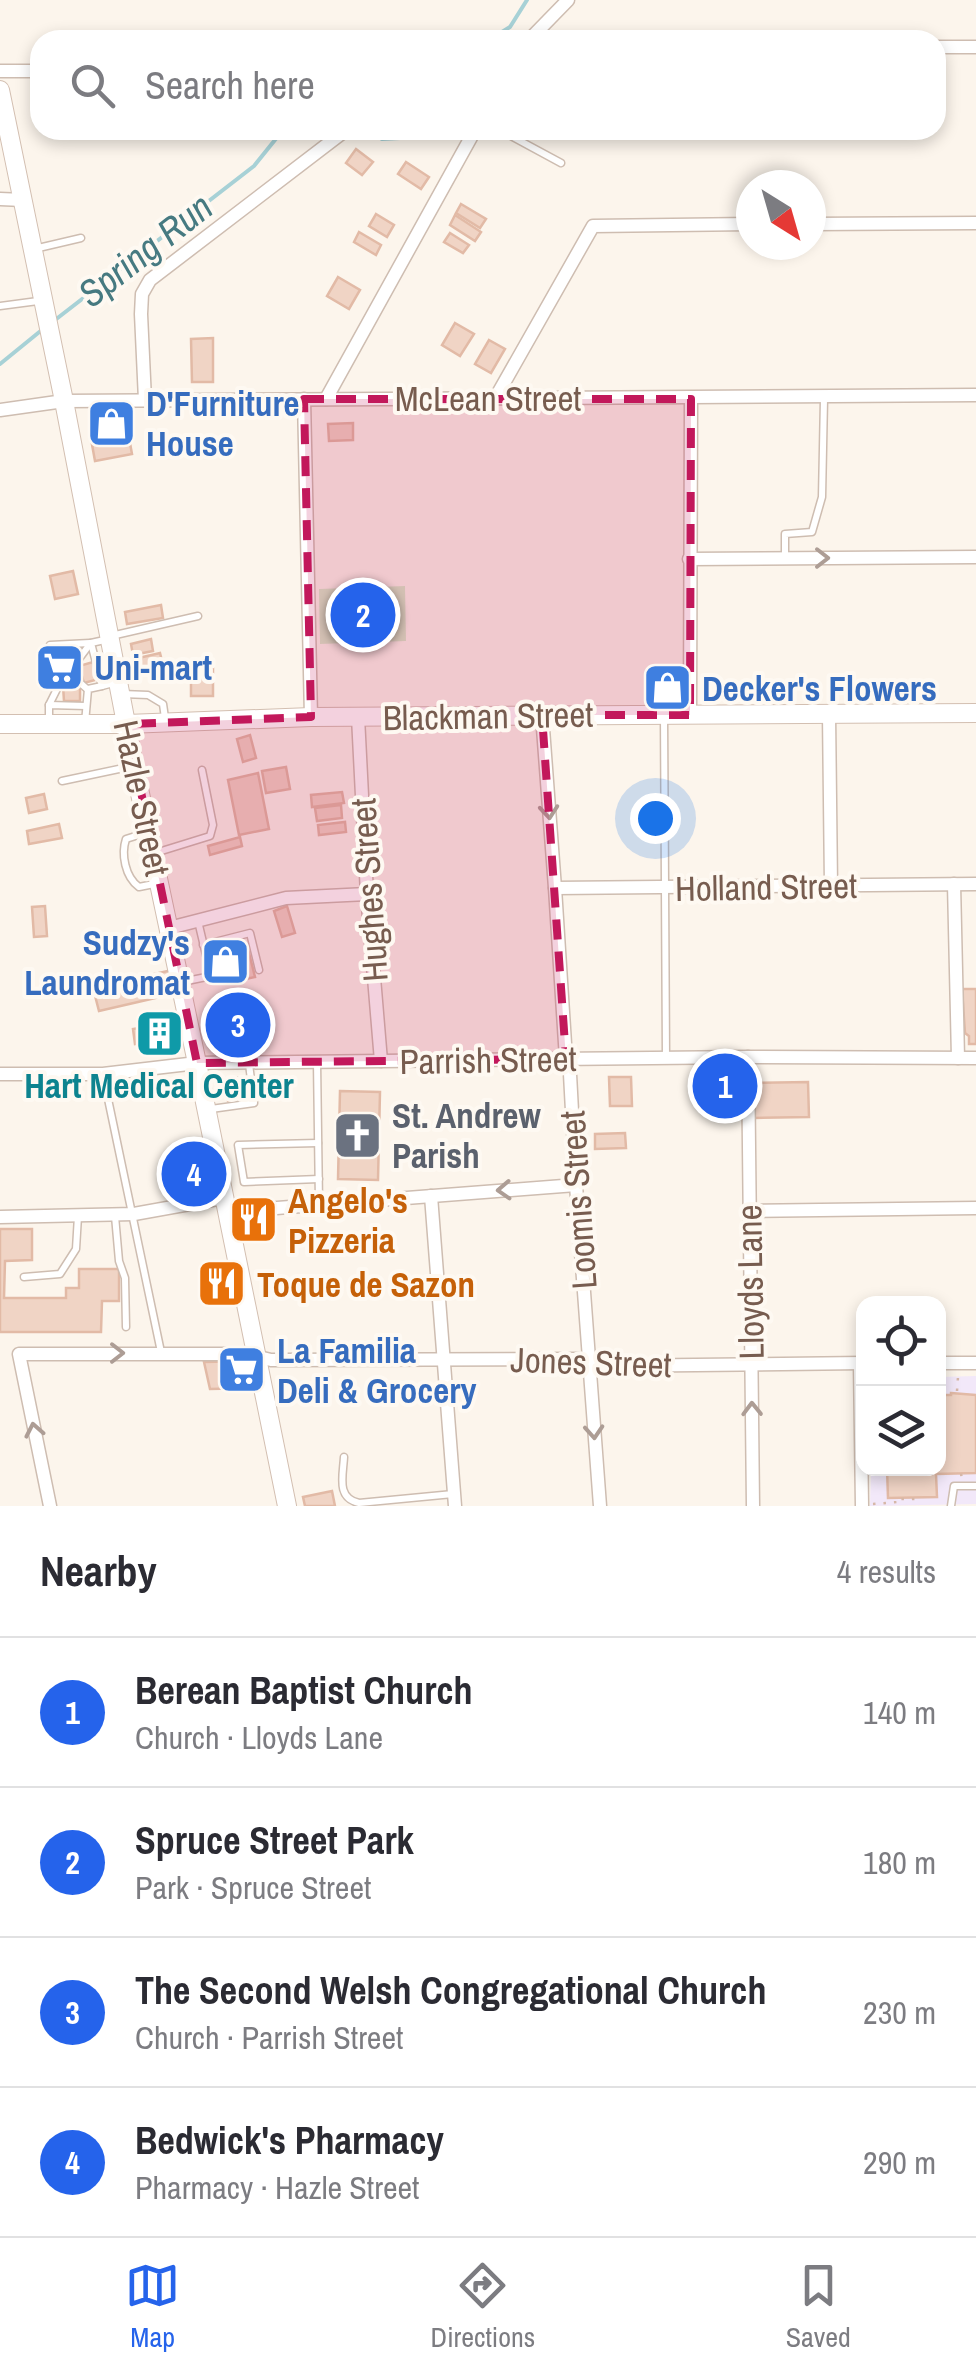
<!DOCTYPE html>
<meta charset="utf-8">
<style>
:root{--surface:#fff;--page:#f7f7f7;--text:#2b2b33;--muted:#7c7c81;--line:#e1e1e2;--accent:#2563eb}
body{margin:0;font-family:"Archivo Narrow",sans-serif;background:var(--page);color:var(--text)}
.controls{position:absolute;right:30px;bottom:30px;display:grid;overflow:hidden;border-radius:20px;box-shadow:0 5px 15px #0003}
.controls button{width:90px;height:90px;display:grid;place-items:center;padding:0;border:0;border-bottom:2px solid var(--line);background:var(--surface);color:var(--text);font:50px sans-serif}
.compass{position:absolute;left:736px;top:170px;width:90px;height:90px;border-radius:50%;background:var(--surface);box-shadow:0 5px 15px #0003;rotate:143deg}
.you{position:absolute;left:655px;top:818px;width:35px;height:35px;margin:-25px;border:8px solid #fff;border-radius:50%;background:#1a73e8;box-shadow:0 0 0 15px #1a73e833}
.badge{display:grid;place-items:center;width:65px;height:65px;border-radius:50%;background:var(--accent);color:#fff;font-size:32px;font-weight:700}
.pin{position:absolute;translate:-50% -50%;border:5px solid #fff;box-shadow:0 2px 10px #0006}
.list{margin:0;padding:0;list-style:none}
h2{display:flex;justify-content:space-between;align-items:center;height:130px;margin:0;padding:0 40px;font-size:42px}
h2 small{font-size:32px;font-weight:400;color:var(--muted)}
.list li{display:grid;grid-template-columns:65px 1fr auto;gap:30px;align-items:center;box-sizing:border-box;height:150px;padding:0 40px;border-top:2px solid var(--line)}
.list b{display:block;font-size:38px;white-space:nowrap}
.list p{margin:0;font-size:32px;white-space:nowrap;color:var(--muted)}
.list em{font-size:32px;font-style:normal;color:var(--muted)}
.icon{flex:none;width:55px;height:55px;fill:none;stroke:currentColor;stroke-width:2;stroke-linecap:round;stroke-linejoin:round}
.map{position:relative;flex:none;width:976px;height:1506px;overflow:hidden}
.search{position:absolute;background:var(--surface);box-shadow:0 5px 15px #0003;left:30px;right:30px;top:30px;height:110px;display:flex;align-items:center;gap:25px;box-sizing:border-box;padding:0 35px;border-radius:30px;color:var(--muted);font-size:38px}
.sheet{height:730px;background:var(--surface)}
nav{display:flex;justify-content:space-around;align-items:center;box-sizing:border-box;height:140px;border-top:2px solid var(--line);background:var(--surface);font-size:28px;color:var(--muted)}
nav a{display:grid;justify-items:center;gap:5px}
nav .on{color:var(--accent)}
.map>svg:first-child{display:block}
.education{fill:#f2e8f9}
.green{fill:#d8eaca}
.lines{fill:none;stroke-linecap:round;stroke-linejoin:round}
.stream{stroke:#a7d1d6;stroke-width:4}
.building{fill:#f0d4c5;stroke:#e2baa6;stroke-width:2.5}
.lane-casing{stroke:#cebdb1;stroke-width:9}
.street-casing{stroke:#cebdb1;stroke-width:15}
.secondary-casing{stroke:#d3bfb1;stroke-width:20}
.path{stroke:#d6b7a7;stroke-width:2.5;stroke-dasharray:2.5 8;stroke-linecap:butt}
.lane{stroke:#fff;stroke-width:6}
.street{stroke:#fff;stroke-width:12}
.secondary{stroke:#fff;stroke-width:18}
.oneway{stroke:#ad9d95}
.marked{fill:#c2185b;fill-opacity:0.2;stroke:#c2185b;stroke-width:8;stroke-dasharray:20 12;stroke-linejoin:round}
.labels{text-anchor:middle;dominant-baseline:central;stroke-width:8;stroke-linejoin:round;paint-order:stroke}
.street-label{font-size:35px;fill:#775c4f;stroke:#fef9f2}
.shop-label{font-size:35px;font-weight:bold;fill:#366cbe;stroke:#fef9f2;text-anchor:start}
.culture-label{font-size:35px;font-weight:bold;fill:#0d838f;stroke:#fef9f2}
.worship-label{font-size:35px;font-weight:bold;fill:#5b616d;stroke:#fef9f2;text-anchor:start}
.food-label{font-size:35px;font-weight:bold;fill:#c56008;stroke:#fef9f2;text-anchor:start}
.water-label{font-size:38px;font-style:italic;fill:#467a81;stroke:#fef9f2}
</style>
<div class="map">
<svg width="976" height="1506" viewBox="0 0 976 1506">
<rect width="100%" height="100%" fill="#fcf5ec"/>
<polygon class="education" points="976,1376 976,1504 870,1506 871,1469 938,1468 939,1377"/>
<polygon class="green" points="405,586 406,641 320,644 319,589"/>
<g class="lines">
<g class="stream">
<polyline points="489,40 510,27 527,0"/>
<polyline points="367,130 382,139 418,137 429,130"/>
<polyline points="55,320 254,166 283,130"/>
<polyline points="0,364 43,329"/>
</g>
</g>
<g class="building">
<polygon points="356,149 373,162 362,175 346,163"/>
<polygon points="406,162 429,177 421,189 398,174"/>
<polygon points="461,204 486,219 480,228 456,213"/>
<polygon points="376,214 394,225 387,237 369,226"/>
<polygon points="455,215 481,232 475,241 450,225"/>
<polygon points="359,232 381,245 376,255 354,242"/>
<polygon points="450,233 469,245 463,253 444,242"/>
<polygon points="338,277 360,290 349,309 327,296"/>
<polygon points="455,323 474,334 460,356 442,345"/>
<polygon points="213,338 213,382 192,382 191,339"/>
<polygon points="489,340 505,349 491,373 475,364"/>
<polygon points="353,423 353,440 329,441 328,424"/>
<polygon points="128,432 132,454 95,461 91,439"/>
<polygon points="73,571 78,594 55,599 50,576"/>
<polygon points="161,605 163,618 127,624 125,612"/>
<polygon points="151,639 153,651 133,655 131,644"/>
<polygon points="57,653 68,660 55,681 43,673"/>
<polygon points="160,653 163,665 133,672 130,660"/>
<polygon points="93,662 99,679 84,683 79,666"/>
<rect x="191" y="664" width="22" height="32"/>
<polygon points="63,686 80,686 80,701 64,701"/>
<polygon points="250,735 256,758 243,762 237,739"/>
<polygon points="286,767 290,789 266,793 262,771"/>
<polygon points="258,773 269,829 239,835 228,780"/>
<polygon points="342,792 344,803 312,807 311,795"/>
<polygon points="44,794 47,809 29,813 26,798"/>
<polygon points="341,805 342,818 317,821 315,808"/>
<polygon points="345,822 346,832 319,835 318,825"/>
<polygon points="59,824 62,838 29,844 27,831"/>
<polygon points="240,837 242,846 210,855 208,846"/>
<polygon points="45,906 47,936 34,937 32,907"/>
<polygon points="287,906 295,933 282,937 274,911"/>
<polygon points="248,949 255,977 237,981 236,977 218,981 213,958"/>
<polygon points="172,970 177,993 99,1011 93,988"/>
<polygon points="962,989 976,989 976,1044 969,1044 969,1036 965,1033"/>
<rect x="224" y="1013" width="38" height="27"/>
<polygon points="183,1021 185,1036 135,1044 133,1029"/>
<polygon points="609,1077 631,1077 632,1106 610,1106"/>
<polygon points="808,1082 809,1117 754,1118 754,1083"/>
<polygon points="238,1083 242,1097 228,1101 224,1087"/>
<polygon points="340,1091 380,1092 378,1180 338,1179"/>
<polygon points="625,1133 626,1148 595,1149 595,1134"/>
<polygon points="0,1229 32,1229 32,1260 5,1261 4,1298 66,1298 66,1288 79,1288 79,1269 119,1269 119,1301 102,1301 101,1332 0,1332"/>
<polygon points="247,1361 252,1388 210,1389 204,1362"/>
<polygon points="951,1393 976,1395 976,1473 936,1474 937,1497 888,1498 887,1468 938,1468 938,1395 951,1395"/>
<polygon points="332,1491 335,1506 305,1506 303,1497"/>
</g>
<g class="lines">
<defs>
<g id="lane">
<polyline points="500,130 561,163"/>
<polyline points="34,249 81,238"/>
<polyline points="0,306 38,301"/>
<polyline points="785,559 785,534 812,532 822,497 824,399"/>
<polyline points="111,636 198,616"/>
<polyline points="109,639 91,643 102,686 117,682"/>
<polyline points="50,645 90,643"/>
<polyline points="69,673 87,689"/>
<polyline points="122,694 148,695 163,704 165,718"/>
<polyline points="49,705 58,687 90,644"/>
<polyline points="664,715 666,1058"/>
<polyline points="49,721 49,705 86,706"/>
<polyline points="85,723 88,689 102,686"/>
<polyline points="62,781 133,766"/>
<path d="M148,832l-22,7c-5,15 -1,38 13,48l15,-3"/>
<polyline points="155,853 210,836 213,825 202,770"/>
<polyline points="203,945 250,933 259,970"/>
<polyline points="182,982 211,976 198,921"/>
<polyline points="317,1062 319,1203"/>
<polyline points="103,1075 161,1352"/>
<polyline points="229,1087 228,1083 249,1079"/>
<polyline points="211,1109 254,1103 249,1064"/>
<polyline points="318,1143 238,1145 244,1182 319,1179"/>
<polyline points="115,1216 119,1261 125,1278 126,1327"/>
<polyline points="24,1277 60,1274 76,1249 78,1216"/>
<path d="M344,1457c-1,19 -8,41 15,46l94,-9"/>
<polyline points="951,1506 954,1486 976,1486"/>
</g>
<g id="street">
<polyline points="529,40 568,0"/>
<polyline points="936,47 976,47"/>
<polyline points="0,71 40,71"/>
<polyline points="0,199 23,200"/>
<polyline points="811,224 976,223"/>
<polyline points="496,397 593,226 751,224"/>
<polyline points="304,399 311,717"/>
<polyline points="326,399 475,130"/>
<polyline points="145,400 141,314 142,294 150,280 346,130"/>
<path d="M0,410l64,-9c304,-3 608,-2 912,-6"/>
<polyline points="689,559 976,557"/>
<polyline points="829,714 831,886"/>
<polyline points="542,715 555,888 566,1059 570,1074 576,1185 600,1506"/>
<polyline points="690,715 691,399"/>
<polyline points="358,717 367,894 381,1061"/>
<polyline points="954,884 958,1058"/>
<polyline points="555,888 976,884"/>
<polyline points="169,928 286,898 367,894"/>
<polyline points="748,1057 753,1506"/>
<polyline points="0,1074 103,1074 197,1063 748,1057 976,1058"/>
<polyline points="431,1196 455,1506"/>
<polyline points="749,1211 976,1208"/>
<polyline points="226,1212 576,1185"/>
<polyline points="0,1217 134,1214 223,1198"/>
<polyline points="860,1363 862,1506"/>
<polyline points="938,1363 976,1363"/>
<polyline points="50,1506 19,1354 246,1354 271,1360 589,1359 604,1366 864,1363"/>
</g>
<g id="secondary">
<polyline points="0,90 64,401 134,765 197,1063 287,1506"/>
<polyline points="0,724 127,724 311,717 976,713"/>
</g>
</defs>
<use href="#lane" class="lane-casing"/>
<use href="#street" class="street-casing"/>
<use href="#secondary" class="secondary-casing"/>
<g class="path">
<polyline points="957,1391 958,1377"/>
<polyline points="960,1475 970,1474"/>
<polyline points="873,1504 898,1502 898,1499 920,1499"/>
</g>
<use href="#lane" class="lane"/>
<use href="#street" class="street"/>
<use href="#secondary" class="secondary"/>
</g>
<defs><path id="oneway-chevron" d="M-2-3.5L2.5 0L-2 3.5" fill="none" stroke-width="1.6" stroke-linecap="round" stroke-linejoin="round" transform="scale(2.5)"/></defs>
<g class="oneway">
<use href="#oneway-chevron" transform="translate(822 558)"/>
<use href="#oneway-chevron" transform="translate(549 812) rotate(85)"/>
<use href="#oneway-chevron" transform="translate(504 1190) rotate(177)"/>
<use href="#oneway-chevron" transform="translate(117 1353)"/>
<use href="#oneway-chevron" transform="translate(752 1409) rotate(-91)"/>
<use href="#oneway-chevron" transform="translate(34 1430) rotate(-101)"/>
<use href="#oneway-chevron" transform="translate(594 1432) rotate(86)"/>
</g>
<path class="marked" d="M304,399h387l-1,316h-148l24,344 -369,4 -70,-339 184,-7z"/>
<defs>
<symbol id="shop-square" viewBox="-11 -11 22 22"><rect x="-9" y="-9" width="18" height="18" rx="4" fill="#3f7fe0" stroke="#fef9f2"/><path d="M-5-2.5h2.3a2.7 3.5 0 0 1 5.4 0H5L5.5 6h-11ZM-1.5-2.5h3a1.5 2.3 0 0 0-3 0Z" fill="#fff"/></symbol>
<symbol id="supermarket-square" viewBox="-11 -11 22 22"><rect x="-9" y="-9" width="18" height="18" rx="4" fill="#3f7fe0" stroke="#fef9f2"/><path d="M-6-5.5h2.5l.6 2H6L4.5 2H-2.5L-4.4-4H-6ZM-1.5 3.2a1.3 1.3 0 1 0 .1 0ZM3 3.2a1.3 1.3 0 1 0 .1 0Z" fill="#fff"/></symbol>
<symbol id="building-square" viewBox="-11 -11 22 22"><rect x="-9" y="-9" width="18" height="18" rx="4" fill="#0f9aa8" stroke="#fef9f2"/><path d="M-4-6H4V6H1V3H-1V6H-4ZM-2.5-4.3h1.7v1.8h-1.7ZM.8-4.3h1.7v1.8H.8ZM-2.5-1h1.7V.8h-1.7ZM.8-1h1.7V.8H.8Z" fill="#fff"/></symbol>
<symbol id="church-square" viewBox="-11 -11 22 22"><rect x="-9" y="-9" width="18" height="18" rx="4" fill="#6b7280" stroke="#fef9f2"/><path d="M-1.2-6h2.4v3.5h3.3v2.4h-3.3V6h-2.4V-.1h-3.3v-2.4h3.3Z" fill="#fff"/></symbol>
<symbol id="restaurant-square" viewBox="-11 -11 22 22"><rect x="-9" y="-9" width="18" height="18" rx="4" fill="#e8710a" stroke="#fef9f2"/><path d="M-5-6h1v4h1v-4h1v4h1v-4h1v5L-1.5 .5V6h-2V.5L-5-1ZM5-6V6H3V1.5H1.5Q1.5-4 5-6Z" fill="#fff"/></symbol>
</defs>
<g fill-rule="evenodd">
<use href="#shop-square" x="84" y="396" width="55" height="55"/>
<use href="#supermarket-square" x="32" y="640" width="55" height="55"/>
<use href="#shop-square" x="640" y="660" width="55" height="55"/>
<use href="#shop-square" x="198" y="934" width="55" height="55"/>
<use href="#building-square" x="132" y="1006" width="55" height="55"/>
<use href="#church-square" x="330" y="1108" width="55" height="55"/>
<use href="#restaurant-square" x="226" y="1192" width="55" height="55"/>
<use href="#restaurant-square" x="194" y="1256" width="55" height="55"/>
<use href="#supermarket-square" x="214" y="1342" width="55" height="55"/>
</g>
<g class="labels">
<g class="street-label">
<text x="488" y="398">McLean Street</text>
<text transform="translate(488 716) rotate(-1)">Blackman Street</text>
<text transform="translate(142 798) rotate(78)">Hazle Street</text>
<text transform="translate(766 887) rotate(-1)">Holland Street</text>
<text transform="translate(369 890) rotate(-94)">Hughes Street</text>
<text transform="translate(488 1060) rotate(-1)">Parrish Street</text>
<text transform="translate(578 1200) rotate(-94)">Loomis Street</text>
<text transform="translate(750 1282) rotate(-91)">Lloyds Lane</text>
<text transform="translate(591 1362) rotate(2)">Jones Street</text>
</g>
<g class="shop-label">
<text x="146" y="403">D'Furniture<tspan x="146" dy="40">House</tspan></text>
<text x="94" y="667">Uni-mart</text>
<text x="702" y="688">Decker's Flowers</text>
<text x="190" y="942" text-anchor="end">Sudzy's<tspan x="190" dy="40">Laundromat</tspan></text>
<text x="277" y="1350">La Familia<tspan x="277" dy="40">Deli &amp; Grocery</tspan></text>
</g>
<g class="culture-label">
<text x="159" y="1085">Hart Medical Center</text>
</g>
<g class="worship-label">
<text x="392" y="1115">St. Andrew<tspan x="392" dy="40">Parish</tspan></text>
</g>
<g class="food-label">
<text x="288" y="1200">Angelo's<tspan x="288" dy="40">Pizzeria</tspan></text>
<text x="257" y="1284">Toque de Sazon</text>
</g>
<g class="water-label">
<text transform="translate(145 250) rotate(-38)">Spring Run</text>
</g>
</g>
</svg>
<div class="controls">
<button><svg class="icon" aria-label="locate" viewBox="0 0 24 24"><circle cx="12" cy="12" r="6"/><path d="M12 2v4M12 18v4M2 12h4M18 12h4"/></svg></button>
<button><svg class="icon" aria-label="layers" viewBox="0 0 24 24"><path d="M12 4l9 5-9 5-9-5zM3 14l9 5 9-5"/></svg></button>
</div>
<svg class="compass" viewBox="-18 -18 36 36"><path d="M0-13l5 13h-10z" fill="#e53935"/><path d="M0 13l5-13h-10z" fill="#7c7c81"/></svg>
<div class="you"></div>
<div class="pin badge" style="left:725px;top:1086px">1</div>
<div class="pin badge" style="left:363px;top:615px">2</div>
<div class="pin badge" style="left:238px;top:1025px">3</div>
<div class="pin badge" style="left:194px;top:1174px">4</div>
<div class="search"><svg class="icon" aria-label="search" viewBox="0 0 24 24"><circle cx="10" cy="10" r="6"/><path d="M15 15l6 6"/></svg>Search here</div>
</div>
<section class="sheet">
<h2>Nearby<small>4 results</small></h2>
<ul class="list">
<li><span class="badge">1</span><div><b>Berean Baptist Church</b><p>Church · Lloyds Lane</p></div><em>140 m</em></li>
<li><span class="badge">2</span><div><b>Spruce Street Park</b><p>Park · Spruce Street</p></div><em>180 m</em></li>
<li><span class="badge">3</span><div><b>The Second Welsh Congregational Church</b><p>Church · Parrish Street</p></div><em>230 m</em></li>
<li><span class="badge">4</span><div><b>Bedwick's Pharmacy</b><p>Pharmacy · Hazle Street</p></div><em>290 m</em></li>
</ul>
</section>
<nav>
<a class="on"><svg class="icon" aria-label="map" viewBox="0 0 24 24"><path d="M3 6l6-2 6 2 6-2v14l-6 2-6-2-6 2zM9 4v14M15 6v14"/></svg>Map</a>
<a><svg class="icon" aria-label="directions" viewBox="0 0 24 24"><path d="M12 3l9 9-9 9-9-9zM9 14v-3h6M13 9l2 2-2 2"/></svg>Directions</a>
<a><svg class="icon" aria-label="saved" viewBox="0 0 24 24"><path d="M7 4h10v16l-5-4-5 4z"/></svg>Saved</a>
</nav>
